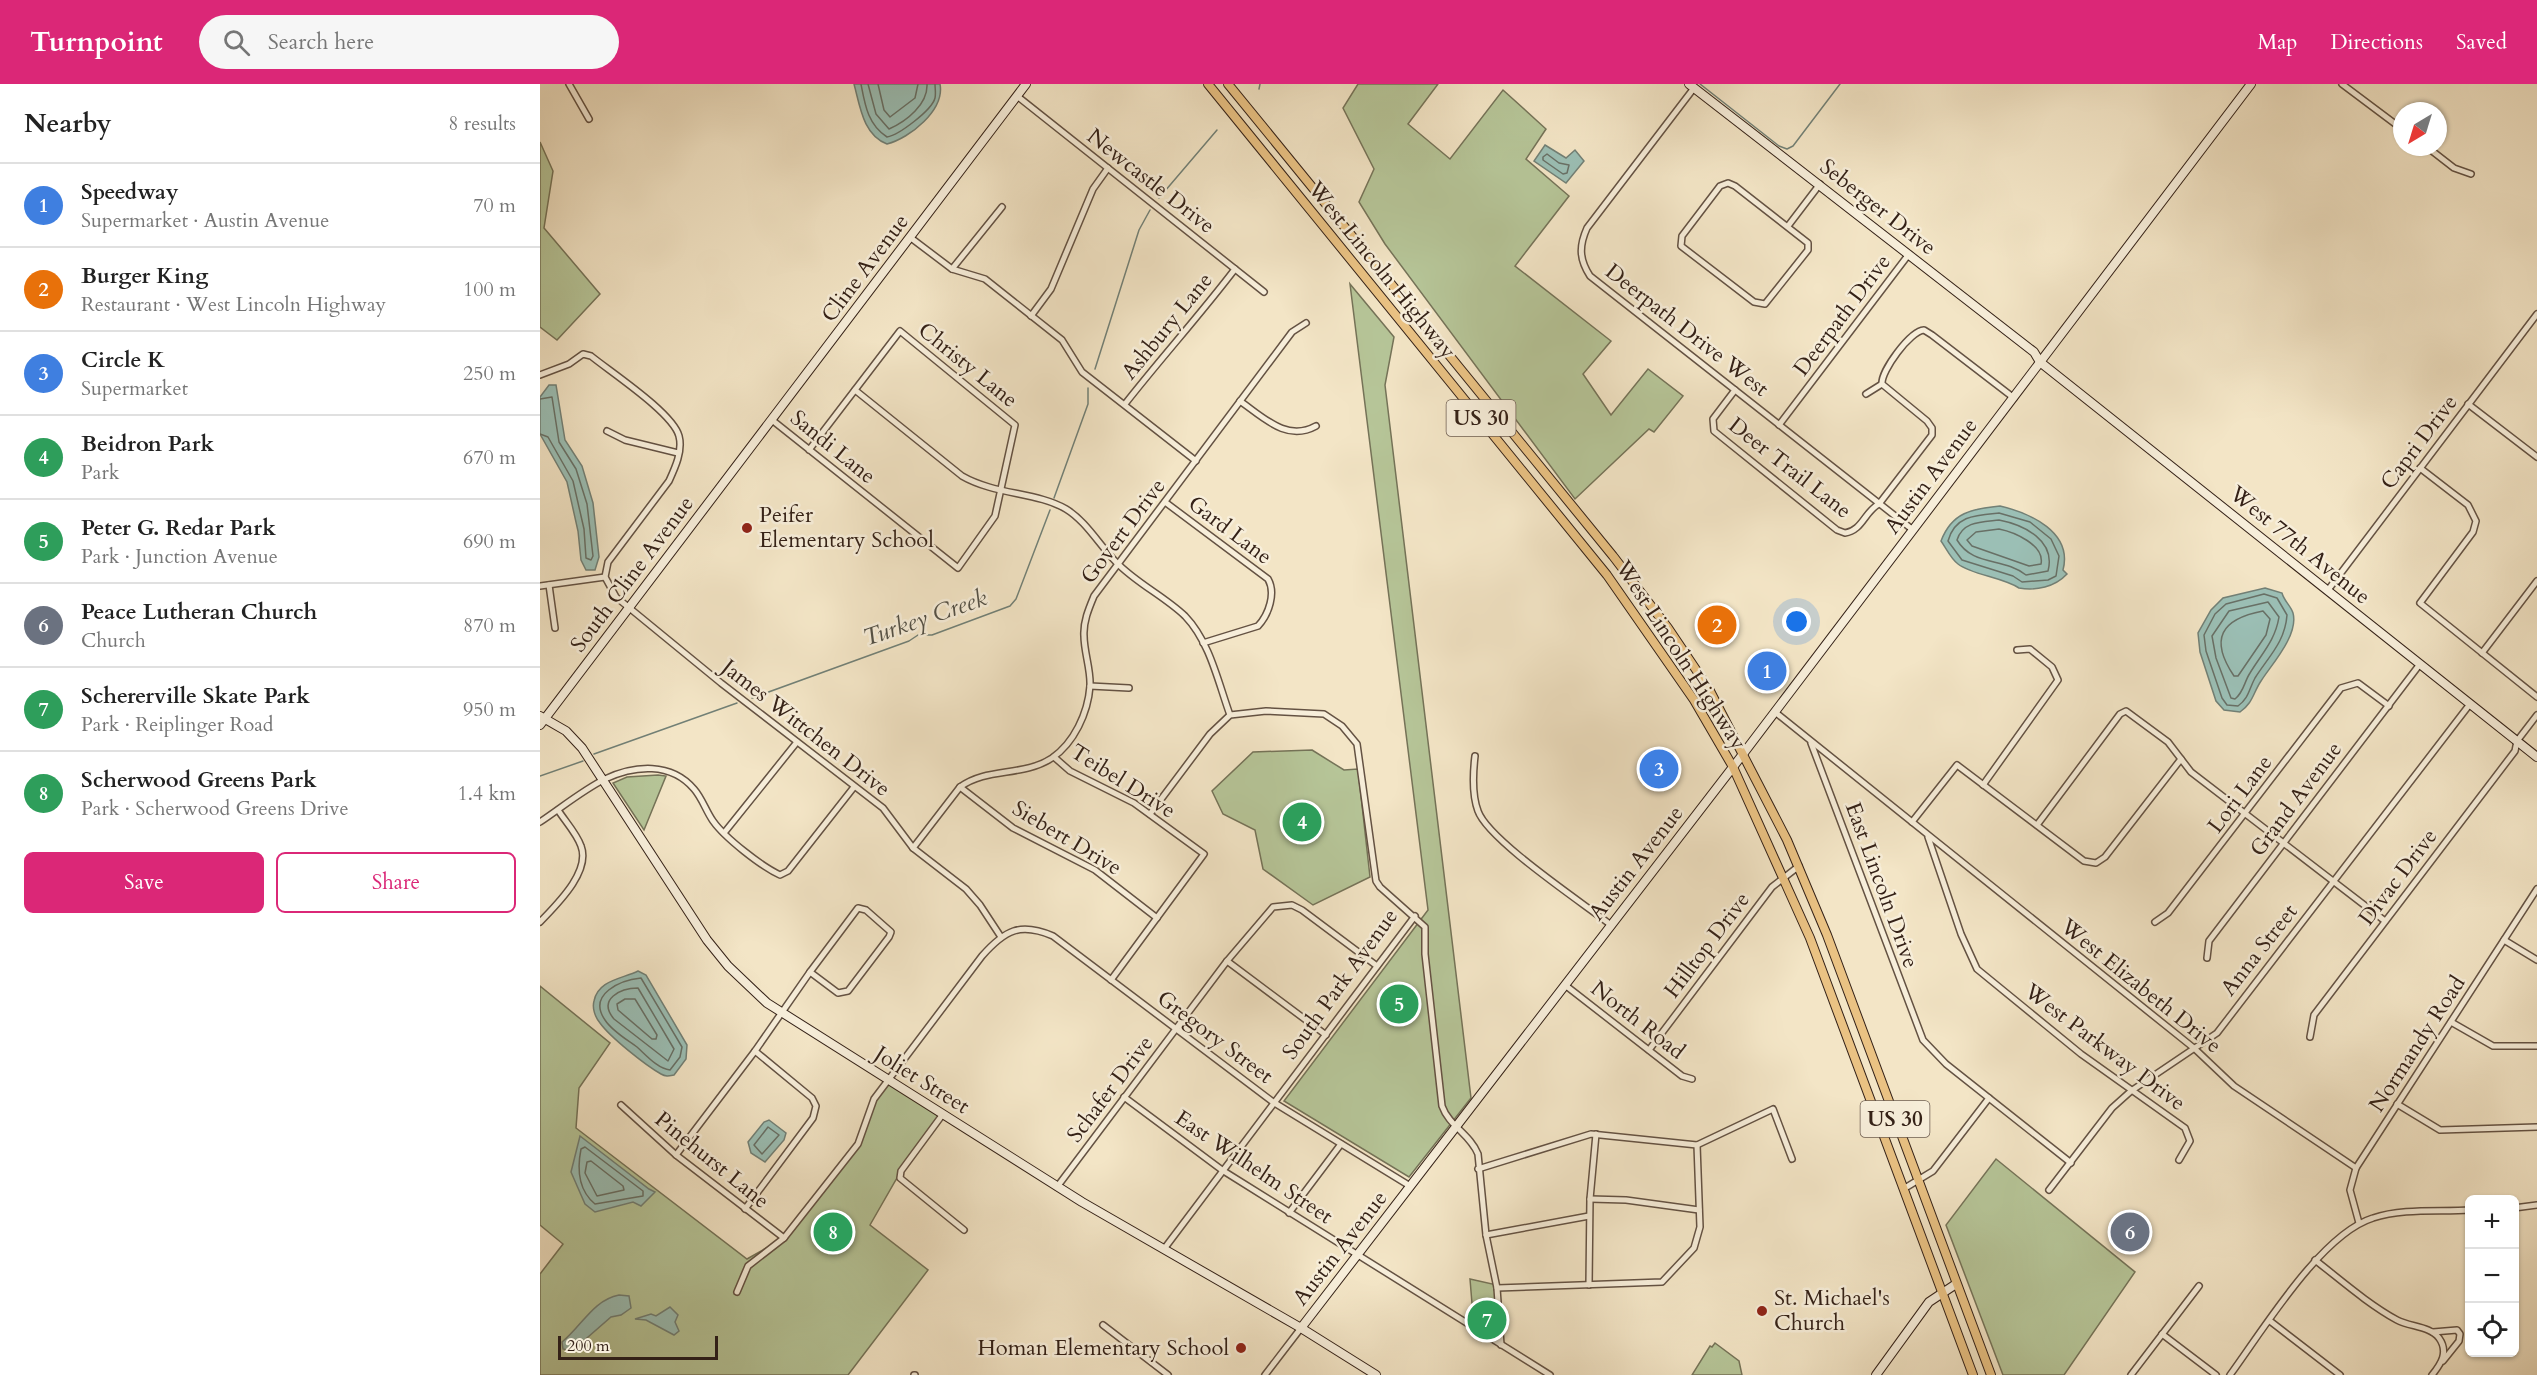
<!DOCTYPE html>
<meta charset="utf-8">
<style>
:root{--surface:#fff;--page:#f6f6f6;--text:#222;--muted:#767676;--line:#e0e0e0;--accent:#db2777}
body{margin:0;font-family:Cardo,serif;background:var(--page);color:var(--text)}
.controls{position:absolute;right:18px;bottom:18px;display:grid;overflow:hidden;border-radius:9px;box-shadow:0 2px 4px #0004}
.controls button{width:54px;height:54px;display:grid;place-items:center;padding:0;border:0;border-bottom:2px solid var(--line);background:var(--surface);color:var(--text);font:30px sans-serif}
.compass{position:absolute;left:1853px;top:18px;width:54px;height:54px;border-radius:50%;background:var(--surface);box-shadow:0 2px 4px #0004;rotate:218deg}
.scale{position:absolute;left:18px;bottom:15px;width:160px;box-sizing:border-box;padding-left:6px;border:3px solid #342117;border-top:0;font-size:16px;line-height:21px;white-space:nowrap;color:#342117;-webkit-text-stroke:4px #f7eeda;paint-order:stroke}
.you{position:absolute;left:1257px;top:538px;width:21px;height:21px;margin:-15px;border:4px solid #fff;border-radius:50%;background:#1a73e8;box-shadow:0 0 0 9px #1a73e833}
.badge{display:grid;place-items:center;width:39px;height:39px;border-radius:50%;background:var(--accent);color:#fff;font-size:20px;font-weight:700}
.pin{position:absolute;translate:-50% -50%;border:3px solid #fff;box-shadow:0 2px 6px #0006}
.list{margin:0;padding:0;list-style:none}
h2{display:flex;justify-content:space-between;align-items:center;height:78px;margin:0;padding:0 24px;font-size:26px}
h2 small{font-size:20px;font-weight:400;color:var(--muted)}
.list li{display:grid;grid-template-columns:39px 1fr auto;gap:18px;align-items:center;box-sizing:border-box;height:84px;padding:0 24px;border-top:2px solid var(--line)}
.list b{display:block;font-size:22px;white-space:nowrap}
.list p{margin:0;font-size:20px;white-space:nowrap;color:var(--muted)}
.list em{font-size:20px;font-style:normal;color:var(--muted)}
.actions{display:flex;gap:12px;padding:18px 24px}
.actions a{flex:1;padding:14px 0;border:2px solid var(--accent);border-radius:9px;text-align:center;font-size:21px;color:var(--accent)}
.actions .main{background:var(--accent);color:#fff}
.icon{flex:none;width:33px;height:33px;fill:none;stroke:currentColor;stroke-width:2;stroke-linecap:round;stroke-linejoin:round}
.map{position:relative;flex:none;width:1997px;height:1291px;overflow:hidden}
header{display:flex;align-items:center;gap:36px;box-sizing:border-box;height:84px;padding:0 30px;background:var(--accent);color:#fff}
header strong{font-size:28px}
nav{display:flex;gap:33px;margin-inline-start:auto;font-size:21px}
.search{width:420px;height:54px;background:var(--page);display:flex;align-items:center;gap:15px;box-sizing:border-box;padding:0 21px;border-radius:33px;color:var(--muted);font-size:22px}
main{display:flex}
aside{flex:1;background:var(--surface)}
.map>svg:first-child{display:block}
.green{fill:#b6c598;stroke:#757358;stroke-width:1.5}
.water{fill:#9bbfb5;stroke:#728076;stroke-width:1.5}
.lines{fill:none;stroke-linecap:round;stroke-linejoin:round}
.shore{stroke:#687066;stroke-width:1.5}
.stream{stroke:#728076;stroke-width:1.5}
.street-casing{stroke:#645243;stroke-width:8}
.secondary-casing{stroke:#342117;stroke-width:10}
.primary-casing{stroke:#342117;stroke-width:10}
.street{stroke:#f7eeda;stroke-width:5}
.secondary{stroke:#f7eeda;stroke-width:8}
.primary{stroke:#eac283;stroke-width:8}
.poi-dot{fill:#8f2418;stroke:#f7eeda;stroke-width:2}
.labels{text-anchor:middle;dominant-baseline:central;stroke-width:5;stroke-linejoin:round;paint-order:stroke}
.shield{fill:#f7eeda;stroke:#6e5e52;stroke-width:1.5}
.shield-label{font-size:21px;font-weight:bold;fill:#342117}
.street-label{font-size:22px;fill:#342117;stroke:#f7eeda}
.poi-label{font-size:22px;fill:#342117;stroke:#f7eeda;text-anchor:start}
.water-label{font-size:24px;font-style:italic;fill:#535046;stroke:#f7eeda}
</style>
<header>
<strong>Turnpoint</strong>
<div class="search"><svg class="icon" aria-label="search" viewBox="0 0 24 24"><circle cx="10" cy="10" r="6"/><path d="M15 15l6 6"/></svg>Search here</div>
<nav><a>Map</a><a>Directions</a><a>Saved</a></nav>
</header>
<main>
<aside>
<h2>Nearby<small>8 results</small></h2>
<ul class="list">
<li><span class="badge" style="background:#3f7fe0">1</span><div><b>Speedway</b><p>Supermarket · Austin Avenue</p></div><em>70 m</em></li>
<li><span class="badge" style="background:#e8710a">2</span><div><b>Burger King</b><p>Restaurant · West Lincoln Highway</p></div><em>100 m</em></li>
<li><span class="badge" style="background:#3f7fe0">3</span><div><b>Circle K</b><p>Supermarket</p></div><em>250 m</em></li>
<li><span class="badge" style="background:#2e9e5b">4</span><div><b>Beidron Park</b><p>Park</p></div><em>670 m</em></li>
<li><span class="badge" style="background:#2e9e5b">5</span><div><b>Peter G. Redar Park</b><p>Park · Junction Avenue</p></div><em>690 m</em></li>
<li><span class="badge" style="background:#6b7280">6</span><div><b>Peace Lutheran Church</b><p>Church</p></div><em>870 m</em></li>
<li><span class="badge" style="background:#2e9e5b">7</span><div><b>Schererville Skate Park</b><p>Park · Reiplinger Road</p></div><em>950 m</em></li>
<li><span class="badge" style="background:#2e9e5b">8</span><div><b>Scherwood Greens Park</b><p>Park · Scherwood Greens Drive</p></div><em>1.4 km</em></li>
</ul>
<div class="actions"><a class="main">Save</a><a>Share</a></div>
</aside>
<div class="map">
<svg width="1997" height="1291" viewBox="0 0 1997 1291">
<rect width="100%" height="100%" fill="#f3e5c6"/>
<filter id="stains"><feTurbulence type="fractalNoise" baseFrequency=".00333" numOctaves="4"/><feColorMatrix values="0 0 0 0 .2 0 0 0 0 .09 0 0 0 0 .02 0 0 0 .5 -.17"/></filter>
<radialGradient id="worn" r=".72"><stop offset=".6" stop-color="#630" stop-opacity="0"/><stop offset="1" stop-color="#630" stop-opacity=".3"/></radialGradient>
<g class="green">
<polygon points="818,0 898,0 868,40 910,75 963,6 1006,45 986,75 1029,112 975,182 1071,257 1043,290 1071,331 1108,285 1143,312 1114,348 1109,345 1035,415 845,160 819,118 834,85 803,24"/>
<polygon points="0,58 13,87 4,144 60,210 17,256 0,243"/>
<polygon points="810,200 854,253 845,301 931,1014 869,1093 744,1017 888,826"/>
<polygon points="772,666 804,686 818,685 830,793 773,821 723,785 715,746 683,730 672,707 713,668"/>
<polygon points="118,691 126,692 104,746 73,699 87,693"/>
<polygon points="0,902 70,959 39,1004 36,1044 207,1175 244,1154 318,1060 334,1015 348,996 403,1030 361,1087 330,1141 388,1186 308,1291 0,1291 0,1190 23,1160 0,1141"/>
<polygon points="1456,1075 1595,1188 1524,1291 1463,1291 1406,1141"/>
<polygon points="930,1195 957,1201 961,1261 934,1244"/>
<polygon points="1175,1259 1199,1277 1202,1291 1152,1291 1170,1262 1172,1263"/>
</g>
<g class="water">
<path d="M314,0h86c5,26 -30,54 -53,60 -24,-9 -27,-38 -33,-60z"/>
<polygon points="1005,61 1026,74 1035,66 1044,77 1026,99 994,77"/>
<polygon points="9,301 16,301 25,356 42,382 53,419 59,473 55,486 46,486 41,476 38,447 27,398 0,350 0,313"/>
<path d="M1460,422c30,7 73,26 63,64l4,4c-12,13 -31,17 -48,14 -17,-11 -47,-13 -61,-24 -7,-5 -12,-16 -17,-23 11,-29 31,-32 59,-35z"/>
<path d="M1725,504l17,5c2,8 9,13 11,20 6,22 -22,52 -32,68 -8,12 -8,22 -21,31l-16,-2 -8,-9 -16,-49 -2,-19 13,-23 12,-12z"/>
<path d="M98,887l8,4 41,70 -1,14 -12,16c-5,1 -8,2 -13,-1 -16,-9 -51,-37 -61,-51 -5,-6 -8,-15 -6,-22 4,-21 28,-22 44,-30z"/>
<polygon points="229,1036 246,1049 244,1056 225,1078 211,1069 208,1058 224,1038"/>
<polygon points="40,1052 109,1105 115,1108 101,1122 93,1118 55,1128 45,1120 31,1088"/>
<path d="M79,1211l10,1 2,12 -10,7 -10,2 -39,34 -9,-2 -1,-7c19,-15 31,-42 57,-47z"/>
<polygon points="130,1223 138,1231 135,1238 139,1247 134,1251 106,1236 95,1235 111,1230 116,1232"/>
</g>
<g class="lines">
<g class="shore">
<path d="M321,0c4,21 7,41 26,53 12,-2 45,-27 48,-39 1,-4 0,-10 0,-14"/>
<path d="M328,0l8,30 13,15c18,-8 39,-25 38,-45"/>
<polyline points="338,0 344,26 350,33 375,14 378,0"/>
<polygon points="1007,70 1019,79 1029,81 1027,89 1023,90 1003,76 1003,73"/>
<polyline points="0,315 12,313 19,358 36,385 47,420 53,472 51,476 46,474 44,445 33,397 8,353 0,350"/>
<path d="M1459,429l31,9 21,17 8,17 -3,20 -8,4 -26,2 -9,-6 -51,-16 -14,-19c7,-26 29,-26 51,-28z"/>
<path d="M1459,436c26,5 57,21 49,51l-22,4c-22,-18 -53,-8 -69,-35 6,-19 25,-18 42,-20z"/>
<path d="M1459,445c15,3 46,16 42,35l-12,2 -57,-20 -5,-6 9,-8z"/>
<path d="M1724,510l13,4 10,17c-2,27 -18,41 -32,63 -6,11 -6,20 -17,28l-11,-1 -5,-7 -16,-47 -2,-16 11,-21 11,-10z"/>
<path d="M1728,518l11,15c-4,24 -17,36 -29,56 -6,9 -6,19 -15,26l-4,-1 -15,-40 -4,-22 17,-25z"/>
<path d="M1723,527l7,8 -4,16 -28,41h-4c-25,-37 -13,-57 29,-65z"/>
<path d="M101,894l41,69 -2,10 -10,13c-12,-1 -24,-15 -33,-23 -11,-8 -25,-16 -32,-27 -18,-26 16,-40 36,-42z"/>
<path d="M98,904l36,61 -6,12 -54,-42c-17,-20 7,-31 24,-31z"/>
<polygon points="85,915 95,915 117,951 116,955 112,955 78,926 77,920"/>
<polygon points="228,1043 239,1051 222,1070 214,1061"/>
<path d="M45,1063l58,44v5l-48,8c-17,-14 -18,-35 -14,-55z"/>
<polygon points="51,1077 83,1102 84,1106 57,1112 45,1089 47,1078"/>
</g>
<g class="stream">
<polyline points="1160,0 1239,62 1247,65 1253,62 1300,0"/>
<polyline points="719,5 720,0"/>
<polyline points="619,114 677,46"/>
<polyline points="555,285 599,146 610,126"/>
<polyline points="514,414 548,320 548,304"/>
<polyline points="212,614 369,557 378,551 392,551 470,522 476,515 510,426"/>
<polyline points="54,670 197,619"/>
<polyline points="0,692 43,677"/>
</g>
<defs>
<g id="street">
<polyline points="29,0 49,35"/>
<polyline points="1802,0 1862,45"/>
<path d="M1154,4l-107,140c-8,18 -8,31 3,48l323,254"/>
<polyline points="477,12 724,208"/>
<polyline points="1887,63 1914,84 1931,90"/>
<polygon points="1188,99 1195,102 1268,159 1268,166 1225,220 1214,218 1141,162 1142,152 1180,102"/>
<polyline points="1248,142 1280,100"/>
<polyline points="371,154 412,185 445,195 522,256 542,288 656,377"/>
<polyline points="412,185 462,123"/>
<polyline points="491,232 511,205 553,105 568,84"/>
<path d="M0,291l29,-11 14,-10 8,2c21,17 82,57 88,80 4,15 -4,32 -10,45l-61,81 -3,15 11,20 105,86 162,125 30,40 53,41 14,16 21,32"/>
<path d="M315,306l107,86c33,19 75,16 104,33 20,12 34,37 50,53 20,21 48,34 69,54 25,26 33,66 45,99"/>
<path d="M1195,306l-22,29 1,12 123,99 8,3c17,-2 20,-22 34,-29l53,-69v-7l-5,-7 -45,-37c-1,-13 28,-53 42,-54l8,5 82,63"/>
<polyline points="1326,310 1342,300"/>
<path d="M700,317c24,17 47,41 76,25"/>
<path d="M585,320c36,-46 75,-89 110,-135"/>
<polyline points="1928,320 1997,373"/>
<polyline points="232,336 418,484 455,432 475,341 360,247 269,366"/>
<polyline points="1239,341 1369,170"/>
<polyline points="67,347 85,356 138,369"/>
<polyline points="1880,384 1928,421 1936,437 1933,448 1880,519 1997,613"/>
<path d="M625,418l103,77c8,14 1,35 -10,47l-55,17"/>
<polyline points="9,501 15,544"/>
<polyline points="0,502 65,493"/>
<polyline points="1788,506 1997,230"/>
<polyline points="1942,569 1997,497"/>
<polyline points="550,602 589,604"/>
<polyline points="1235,628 1655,965 1694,1002 1816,1084"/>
<polyline points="1271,659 1383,956 1406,980 1531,1079"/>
<path d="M935,672c-2,17 -3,39 3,55 10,29 105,92 133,114"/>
<polyline points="514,673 530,687 594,719 664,770 571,896"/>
<polyline points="1443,701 1518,596 1512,583 1490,565 1477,566"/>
<polyline points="420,703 473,744 555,786 617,834"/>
<path d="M610,730l60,-80 20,-19 36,-4 58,3 18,12 15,18 19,137 4,6 45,40v27l17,152c7,20 28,28 36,48l8,81 11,53 4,57"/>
<path d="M0,738c21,-14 43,-32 65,-43 30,-14 66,-17 89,10 8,9 12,22 19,32 12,17 48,45 67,54l8,-4 66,-84"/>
<polyline points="1372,738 1417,681 1544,777 1556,779 1565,773 1641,675"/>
<polyline points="1497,741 1580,630 1586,627 1628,658 1651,688 1845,837"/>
<polyline points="184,749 257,658"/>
<polyline points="1388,753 1421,850 1437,885 1541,970 1645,1044 1650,1057 1639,1076"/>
<path d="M373,764l47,-61c27,-20 63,-10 92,-29 22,-15 36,-45 38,-72 1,-16 -6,-34 -6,-50 -1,-14 5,-28 10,-40l198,-264 14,-9"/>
<polygon points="318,824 326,826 351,848 349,853 308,907 298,909 270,888"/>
<path d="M0,838c16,-17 51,-50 41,-76 -4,-12 -16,-25 -23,-36"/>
<polyline points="1615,838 1628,829 1801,604 1818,599 1849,622"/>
<polyline points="1964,856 1997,876"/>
<polyline points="1667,874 1669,857 1880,580"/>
<polyline points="687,877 786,951"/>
<polyline points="1025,901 1142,992 1152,995"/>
<polyline points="1911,938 1953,962 1997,962"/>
<polyline points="1770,953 1774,931 1975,667 1977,657 1997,631"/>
<polyline points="1109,966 1232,803 1259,782"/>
<polyline points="584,1013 682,1086 1010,1291"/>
<polyline points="1857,1020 1900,1046 1997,1043"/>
<polyline points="81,1021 136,1071 244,1154"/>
<polyline points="403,1030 361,1087 360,1094 424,1146"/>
<polyline points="136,1071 215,967 270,888"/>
<polyline points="938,1085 1051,1050 1157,1061 1233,1025 1252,1075"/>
<polyline points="517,1103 687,877 733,823 752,821 762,826 837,882"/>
<polyline points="1365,1104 1393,1087 1449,1014"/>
<polyline points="1509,1106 1572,1024 1591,1007 1677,949 1930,620"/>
<polyline points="1050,1115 1086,1116 1159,1126"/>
<polyline points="1974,1124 1997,1121"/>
<polyline points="205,1125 273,1034 276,1022 272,1014 215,967"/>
<polyline points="749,1129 801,1060"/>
<polyline points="1819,1139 1810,1106 1816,1084 1997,805"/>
<polyline points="946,1151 1049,1132"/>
<polyline points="624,1165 875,832"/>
<path d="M1775,1176c27,21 53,44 82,60 13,7 33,6 42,18 10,14 2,26 -7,37"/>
<polyline points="1049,1201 1050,1115 1056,1050"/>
<polyline points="957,1204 1122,1198 1154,1164 1160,1143 1157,1061"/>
<path d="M197,1208l11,-26 36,-28 74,-94 16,-45 108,-143c23,-26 38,-34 71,-20l220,166 137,84"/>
<polyline points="1730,1237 1800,1291"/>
<polyline points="563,1241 628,1291"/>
<polyline points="1893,1248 1917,1246 1920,1250 1919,1257 1903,1277"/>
<polyline points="1622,1250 1676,1291"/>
<polyline points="374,1291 375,1291"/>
<polyline points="725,1291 761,1244"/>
<polyline points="1591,1291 1659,1202"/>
<path d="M1690,1291c33,-45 91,-141 143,-157 30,-10 66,-6 97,-8"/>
</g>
<g id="secondary">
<polyline points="1149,0 1494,268 1500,278 1997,673"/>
<polyline points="0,632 26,647 42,664 167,856 188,882 227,919 542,1118 761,1244 836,1291"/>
<polyline points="0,641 486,0"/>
<polyline points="761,1244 1203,670 1711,0"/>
<polyline points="1336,1291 1389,1218 1416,1200"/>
</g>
<g id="primary">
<polyline points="668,0 1067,491 1154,616 1193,683 1270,854 1433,1291"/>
<polyline points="688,0 1073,472 1128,544 1169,605 1247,756 1287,851 1451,1291"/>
</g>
</defs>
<use href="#street" class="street-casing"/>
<use href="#secondary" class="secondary-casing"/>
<use href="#primary" class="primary-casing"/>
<use href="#street" class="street"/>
<use href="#secondary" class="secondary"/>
<use href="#primary" class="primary"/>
</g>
<g class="poi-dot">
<circle cx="207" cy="444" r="6"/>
<circle cx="1222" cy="1227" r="6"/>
<circle cx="701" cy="1264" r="6"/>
</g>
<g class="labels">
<g class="shield">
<rect x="906.5" y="316" width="69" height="36" rx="4.5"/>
<rect x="1320.5" y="1017" width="69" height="36" rx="4.5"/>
</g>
<g class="shield-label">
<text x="941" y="334">US 30</text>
<text x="1355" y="1035">US 30</text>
</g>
<g class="street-label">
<text transform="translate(611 97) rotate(38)">Newcastle Drive</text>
<text transform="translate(1338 123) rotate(38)">Seberger Drive</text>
<text transform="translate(325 184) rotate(-53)">Cline Avenue</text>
<text transform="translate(842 186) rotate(51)">West Lincoln Highway</text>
<text transform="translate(1302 231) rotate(-53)">Deerpath Drive</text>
<text transform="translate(627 242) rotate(-51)">Ashbury Lane</text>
<text transform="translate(1147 246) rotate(38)">Deerpath Drive West</text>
<text transform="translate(428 281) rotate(39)">Christy Lane</text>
<text transform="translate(1879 358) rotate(-53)">Capri Drive</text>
<text transform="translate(293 363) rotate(39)">Sandi Lane</text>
<text transform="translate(1250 384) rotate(38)">Deer Trail Lane</text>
<text transform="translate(1391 392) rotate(-53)">Austin Avenue</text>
<text transform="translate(690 446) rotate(37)">Gard Lane</text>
<text transform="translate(583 447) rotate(-53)">Govert Drive</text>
<text transform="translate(1760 461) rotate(39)">West 77th Avenue</text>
<text transform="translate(92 490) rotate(-53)">South Cline Avenue</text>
<text transform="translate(1141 571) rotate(57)">West Lincoln Highway</text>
<text transform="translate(266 644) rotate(38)">James Wittchen Drive</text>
<text transform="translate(583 697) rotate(32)">Teibel Drive</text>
<text transform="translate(1700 710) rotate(-53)">Lori Lane</text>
<text transform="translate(1756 715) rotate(-53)">Grand Avenue</text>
<text transform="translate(527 754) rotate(31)">Siebert Drive</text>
<text transform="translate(1096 779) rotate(-52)">Austin Avenue</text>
<text transform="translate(1858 793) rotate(-53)">Divac Drive</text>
<text transform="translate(1342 801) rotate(70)">East Lincoln Drive</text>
<text transform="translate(1167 861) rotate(-53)">Hilltop Drive</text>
<text transform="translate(1719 866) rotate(-52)">Anna Street</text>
<text transform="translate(800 900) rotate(-54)">South Park Avenue</text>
<text transform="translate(1601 902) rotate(39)">West Elizabeth Drive</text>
<text transform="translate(1098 936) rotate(38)">North Road</text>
<text transform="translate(675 953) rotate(37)">Gregory Street</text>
<text transform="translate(1877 960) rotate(-57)">Normandy Road</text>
<text transform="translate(1565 963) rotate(37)">West Parkway Drive</text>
<text transform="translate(382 996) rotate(32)">Joliet Street</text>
<text transform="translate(570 1005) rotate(-53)">Schafer Drive</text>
<text transform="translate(172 1076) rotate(39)">Pinehurst Lane</text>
<text transform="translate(714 1083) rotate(34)">East Wilhelm Street</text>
<text transform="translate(800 1164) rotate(-52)">Austin Avenue</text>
</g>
<g class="poi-label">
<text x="219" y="431">Peifer<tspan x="219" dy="25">Elementary School</tspan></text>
<text x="1234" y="1214">St. Michael's<tspan x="1234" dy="25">Church</tspan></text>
<text x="689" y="1264" text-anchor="end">Homan Elementary School</text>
</g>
<g class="water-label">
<text transform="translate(385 534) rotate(-19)">Turkey Creek</text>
</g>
</g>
<rect width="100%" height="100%" filter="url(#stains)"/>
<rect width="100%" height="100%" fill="url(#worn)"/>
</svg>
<div class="controls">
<button>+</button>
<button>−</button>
<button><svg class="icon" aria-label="locate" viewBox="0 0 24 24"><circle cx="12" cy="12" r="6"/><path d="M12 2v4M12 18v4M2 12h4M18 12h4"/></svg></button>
</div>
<svg class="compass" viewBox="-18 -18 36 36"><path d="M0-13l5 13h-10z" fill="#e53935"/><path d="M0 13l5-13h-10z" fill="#767676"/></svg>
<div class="scale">200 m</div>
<div class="you"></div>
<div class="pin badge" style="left:1227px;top:587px;background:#3f7fe0">1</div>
<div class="pin badge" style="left:1177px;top:541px;background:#e8710a">2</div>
<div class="pin badge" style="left:1119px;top:685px;background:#3f7fe0">3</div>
<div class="pin badge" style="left:762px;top:738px;background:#2e9e5b">4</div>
<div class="pin badge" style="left:859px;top:920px;background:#2e9e5b">5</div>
<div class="pin badge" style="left:1590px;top:1148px;background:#6b7280">6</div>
<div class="pin badge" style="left:947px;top:1236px;background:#2e9e5b">7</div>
<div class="pin badge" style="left:293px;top:1148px;background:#2e9e5b">8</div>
</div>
</main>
